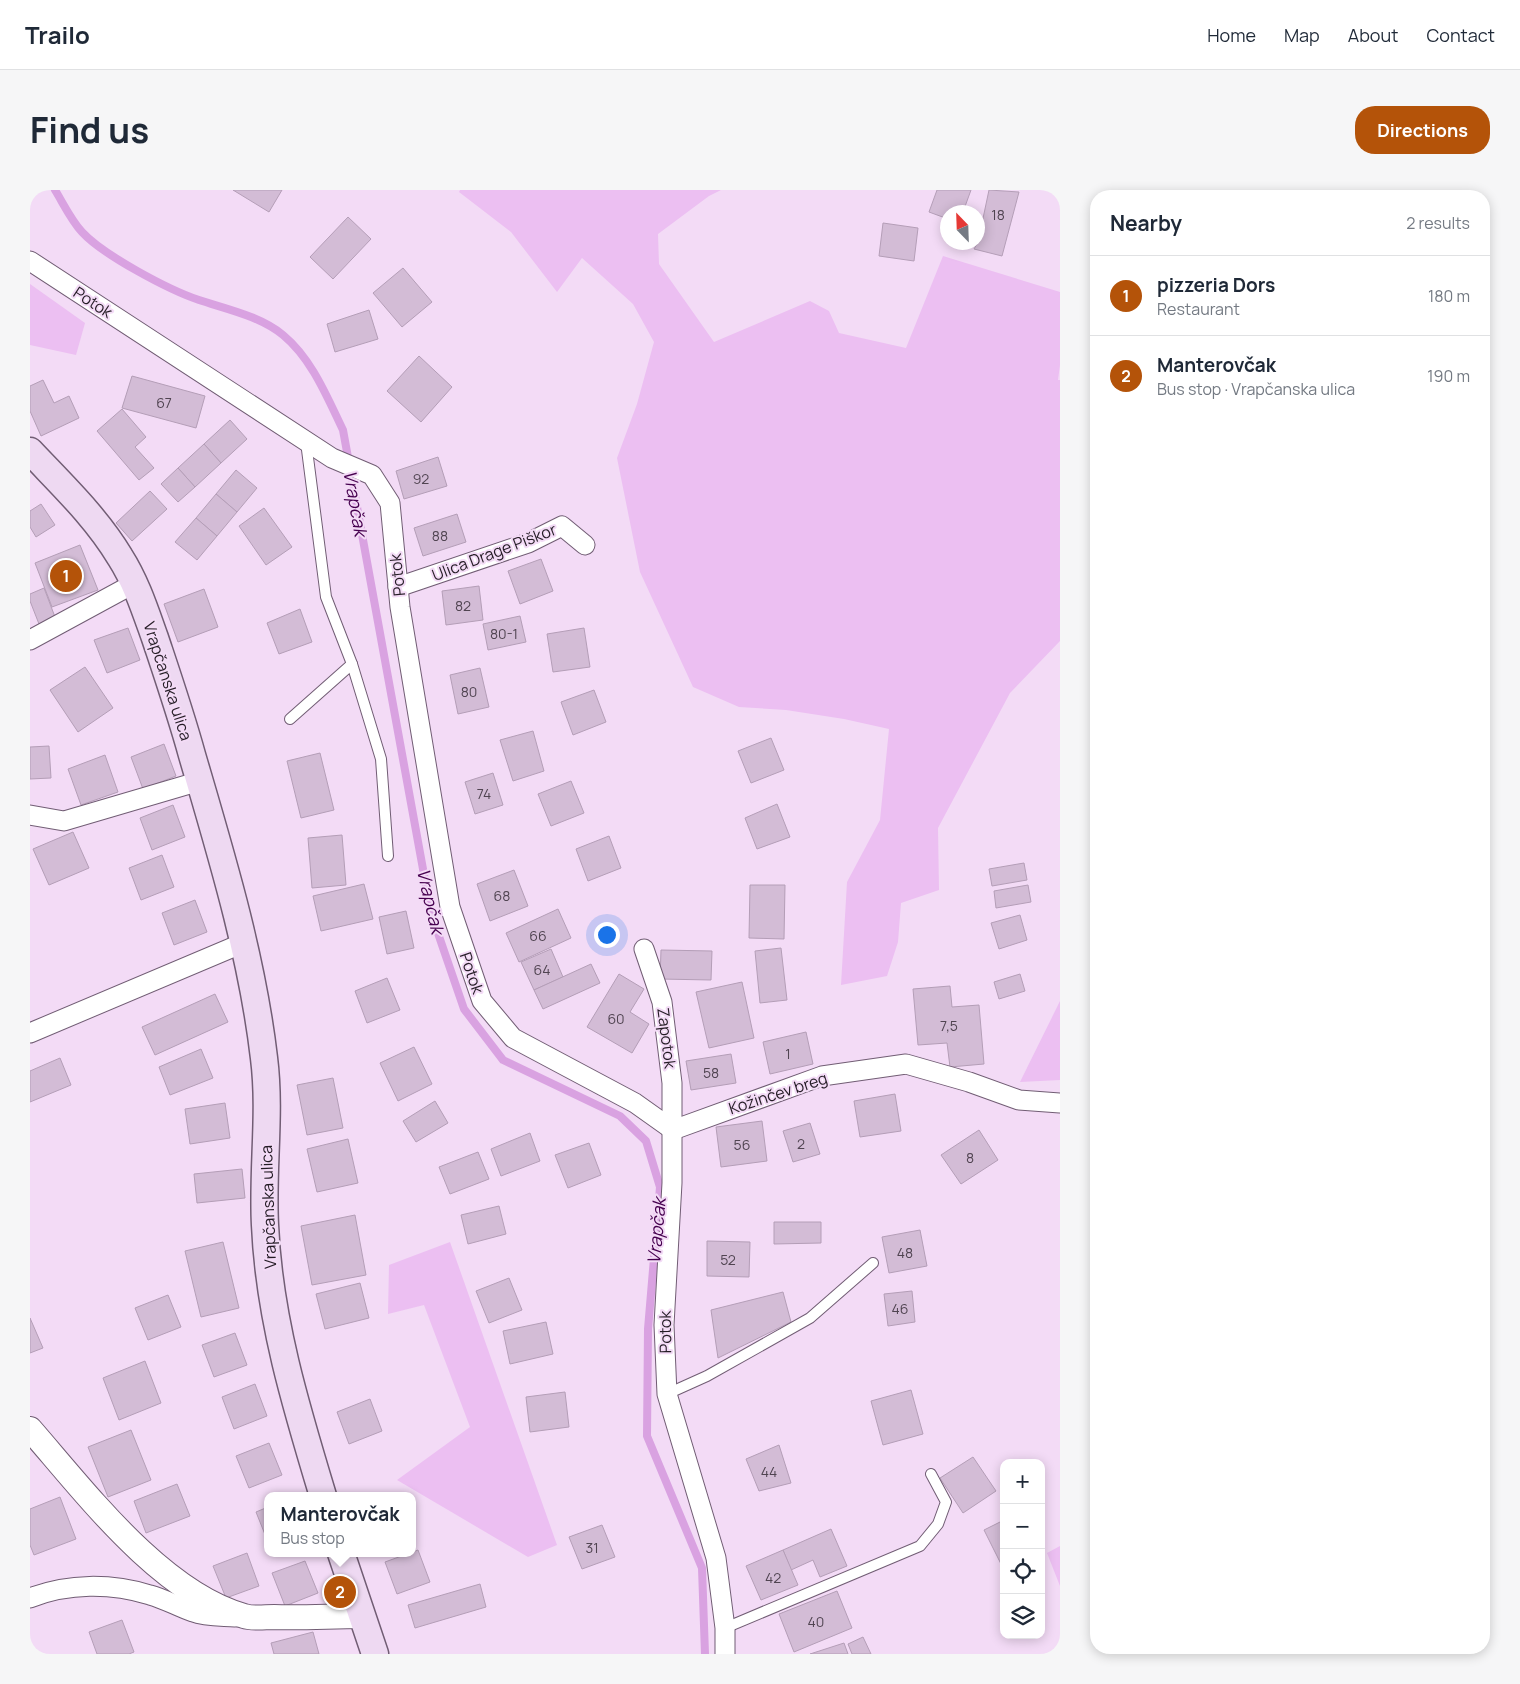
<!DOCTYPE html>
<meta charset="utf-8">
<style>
:root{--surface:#fff;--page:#f6f6f7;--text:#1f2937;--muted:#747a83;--line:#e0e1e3;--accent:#b45309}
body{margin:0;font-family:Manrope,sans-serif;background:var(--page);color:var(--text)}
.controls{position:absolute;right:15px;bottom:15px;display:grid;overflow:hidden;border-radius:10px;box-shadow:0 2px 12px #0003}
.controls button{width:45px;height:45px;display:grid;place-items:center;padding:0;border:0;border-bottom:1px solid var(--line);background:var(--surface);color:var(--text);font:25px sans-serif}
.compass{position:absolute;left:910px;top:15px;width:45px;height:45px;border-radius:50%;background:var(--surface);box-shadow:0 2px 12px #0003;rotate:337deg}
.you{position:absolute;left:576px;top:744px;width:18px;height:18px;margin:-12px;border:4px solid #fff;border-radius:50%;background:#1a73e8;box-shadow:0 0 0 8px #1a73e833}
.badge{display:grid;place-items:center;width:32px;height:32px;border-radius:50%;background:var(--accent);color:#fff;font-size:16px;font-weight:700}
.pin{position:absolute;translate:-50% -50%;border:2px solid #fff;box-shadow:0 1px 5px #0006}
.popup{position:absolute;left:234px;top:1302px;width:152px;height:65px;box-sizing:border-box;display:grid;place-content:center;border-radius:10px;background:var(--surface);filter:drop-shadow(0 1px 4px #0005);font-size:16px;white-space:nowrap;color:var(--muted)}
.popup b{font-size:19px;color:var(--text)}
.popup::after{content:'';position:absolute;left:50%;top:100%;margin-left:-10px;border:10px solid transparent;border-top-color:var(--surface)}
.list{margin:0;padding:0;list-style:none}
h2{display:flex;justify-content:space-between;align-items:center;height:65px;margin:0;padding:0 20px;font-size:21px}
h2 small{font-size:16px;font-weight:400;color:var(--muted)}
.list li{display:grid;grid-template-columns:32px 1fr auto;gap:15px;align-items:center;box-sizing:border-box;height:80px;padding:0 20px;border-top:1px solid var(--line)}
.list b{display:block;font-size:19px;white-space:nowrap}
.list p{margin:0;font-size:16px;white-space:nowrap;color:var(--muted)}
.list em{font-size:16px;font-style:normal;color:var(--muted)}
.icon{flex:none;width:28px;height:28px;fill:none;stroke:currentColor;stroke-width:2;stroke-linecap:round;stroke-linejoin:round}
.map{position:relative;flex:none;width:1030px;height:1464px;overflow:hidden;border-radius:20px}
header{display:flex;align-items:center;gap:30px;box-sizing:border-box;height:70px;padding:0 25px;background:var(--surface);border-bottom:1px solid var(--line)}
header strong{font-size:24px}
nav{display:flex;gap:28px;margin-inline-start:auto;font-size:18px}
.intro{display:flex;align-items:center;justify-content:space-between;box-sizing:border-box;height:120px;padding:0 30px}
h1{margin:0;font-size:35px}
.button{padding:12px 22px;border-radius:20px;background:var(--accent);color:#fff;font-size:18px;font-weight:700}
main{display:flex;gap:30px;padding:0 30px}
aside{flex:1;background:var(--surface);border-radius:20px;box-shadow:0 2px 12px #0003}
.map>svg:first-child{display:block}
.green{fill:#ecbff2}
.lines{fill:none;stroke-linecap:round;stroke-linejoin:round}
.stream{stroke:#d9a2e1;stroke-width:8}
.building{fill:#d3bcd6;stroke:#b49eb7}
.service-casing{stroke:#715d74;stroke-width:12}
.minor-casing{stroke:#715d74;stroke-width:21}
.tertiary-casing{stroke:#715d74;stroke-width:26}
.secondary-casing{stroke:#715d74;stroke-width:29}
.service{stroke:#fff;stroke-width:10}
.minor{stroke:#fff;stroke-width:19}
.tertiary{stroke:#fff;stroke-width:24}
.secondary{stroke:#eed9f2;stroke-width:26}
.labels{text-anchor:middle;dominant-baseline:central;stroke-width:4;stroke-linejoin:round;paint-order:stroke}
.number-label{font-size:14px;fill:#504451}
.street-label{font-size:16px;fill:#241c25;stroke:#f3dbf6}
.water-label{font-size:18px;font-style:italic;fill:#46004f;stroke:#f3dbf6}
</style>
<header>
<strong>Trailo</strong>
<nav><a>Home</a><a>Map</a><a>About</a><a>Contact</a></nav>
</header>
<div class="intro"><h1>Find us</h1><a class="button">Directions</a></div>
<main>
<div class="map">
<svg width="1030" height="1464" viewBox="0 0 1030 1464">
<rect width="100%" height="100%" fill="#f3dbf6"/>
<g class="green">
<polygon points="430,0 691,0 679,6 628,44 629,74 684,152 780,111 799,121 809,143 876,158 913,66 1030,102 1030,175 1028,190 1030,190 1030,451 980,503 908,638 909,700 871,713 868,752 857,786 811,795 817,692 850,630 859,539 814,529 756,520 709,517 663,497 610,382 587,268 607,214 624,152 603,114 552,68 527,102 481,42 429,2"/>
<polygon points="0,94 55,133 46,165 0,155"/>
<polygon points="1030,811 1030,890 990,892"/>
<polygon points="420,1052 527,1355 498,1367 367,1290 440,1237 394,1115 358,1124 359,1075"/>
<polygon points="1030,1356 1030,1396 1017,1363"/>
</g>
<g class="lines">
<path class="stream" d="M25,0c8,13 16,30 27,42 21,23 87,58 117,68 27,9 61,16 84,35 29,24 44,62 60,95l88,483 33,96 39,51 117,56 26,25 14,46 -12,142 -1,107 55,132 3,86"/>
</g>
<g class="building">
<polygon points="203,0 252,0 239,22"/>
<polygon points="907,0 941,0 933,22 918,22 918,29 899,22"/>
<polygon points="959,0 989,2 972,66 944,59 948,52"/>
<polygon points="318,27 341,49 303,89 280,67"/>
<polygon points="853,33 888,38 884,71 849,66"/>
<polygon points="373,78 402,112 372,137 343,103"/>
<polygon points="339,120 348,149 305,162 297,134"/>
<polygon points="389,166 422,197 391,232 357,201"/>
<polygon points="102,186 175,206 166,238 92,218"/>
<polygon points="13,190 24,213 39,206 49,228 11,246 0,221 0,196"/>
<polygon points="92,219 116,247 105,257 124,278 109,290 67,241"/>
<polygon points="200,230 217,249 191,273 174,254"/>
<polygon points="174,254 191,273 165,297 148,278"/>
<polygon points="408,267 417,296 374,309 366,281"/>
<polygon points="148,278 165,297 148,312 131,294"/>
<polygon points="206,280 227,298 207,322 186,304"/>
<polygon points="120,301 137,319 102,351 86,333"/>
<polygon points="186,304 207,322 187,346 166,328"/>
<polygon points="11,314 25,335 6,347 0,337 0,321"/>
<polygon points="234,318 262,357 236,375 209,336"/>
<polygon points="427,324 436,352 393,366 384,338"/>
<polygon points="166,328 187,346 167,370 145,352"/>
<polygon points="50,355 68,400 22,417 5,373"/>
<polygon points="511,369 523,401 490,414 478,381"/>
<polygon points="449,396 453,430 416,435 412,401"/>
<polygon points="14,398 25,427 9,434 0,411 0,404"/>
<polygon points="174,399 188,437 148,452 134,414"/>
<polygon points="270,419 282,452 249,464 237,433"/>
<polygon points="490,426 496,452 458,460 453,434"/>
<polygon points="98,438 110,470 77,483 64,450"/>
<polygon points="554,438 560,477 523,482 517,444"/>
<polygon points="55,477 83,518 48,542 20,500"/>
<polygon points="450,478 459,517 428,524 420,485"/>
<polygon points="564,500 576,532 543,545 531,512"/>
<polygon points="503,541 514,581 483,591 470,550"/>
<polygon points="741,548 754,580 721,593 708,561"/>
<polygon points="134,554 146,586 113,599 101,567"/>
<polygon points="19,556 21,588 0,589 0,557"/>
<polygon points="290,563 304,620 271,628 257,571"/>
<polygon points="75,565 88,602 51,615 38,579"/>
<polygon points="463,583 473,615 445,624 435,592"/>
<polygon points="541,591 554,623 521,636 508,604"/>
<polygon points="747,614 760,647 727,659 715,628"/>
<polygon points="143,615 155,647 122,660 110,628"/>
<polygon points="43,642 59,678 19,695 3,659"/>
<polygon points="312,645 316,695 282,698 278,648"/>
<polygon points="579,646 591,678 558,691 546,659"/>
<polygon points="132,665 144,697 111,710 99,678"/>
<polygon points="994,673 997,690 962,696 959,679"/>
<polygon points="484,680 498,716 460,731 447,694"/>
<polygon points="334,694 343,729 291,741 283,706"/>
<polygon points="720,695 755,695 754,749 719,748"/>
<polygon points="998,695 1001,712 966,718 964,701"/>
<polygon points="165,710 177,742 144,755 132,723"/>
<polygon points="528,719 541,748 489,772 476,743"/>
<polygon points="376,721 384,758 357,764 349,727"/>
<polygon points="990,725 997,750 969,759 961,733"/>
<polygon points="751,758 757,810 730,813 725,761"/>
<polygon points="521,759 533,787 504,800 491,772"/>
<polygon points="631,760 682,761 681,790 630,789"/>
<polygon points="561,774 570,793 513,819 504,800"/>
<polygon points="589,784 614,799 600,822 619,834 602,863 557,837"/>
<polygon points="990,784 995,801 969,809 964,792"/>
<polygon points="357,788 370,820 337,833 325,801"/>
<polygon points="712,792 724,848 679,858 666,802"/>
<polygon points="920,796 922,817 949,815 954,874 920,877 917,853 888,855 883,799"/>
<polygon points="185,804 198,832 125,865 112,837"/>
<polygon points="776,842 783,874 740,884 733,852"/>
<polygon points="384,857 402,894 368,911 350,873"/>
<polygon points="171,859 183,888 140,905 129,877"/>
<polygon points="701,864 706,893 661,900 656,871"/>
<polygon points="30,868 41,895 0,912 0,881"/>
<polygon points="303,888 313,938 277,945 267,895"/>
<polygon points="865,904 871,941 830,947 824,911"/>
<polygon points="405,911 418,933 386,952 373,931"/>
<polygon points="195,913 200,948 160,954 155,919"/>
<polygon points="732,931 737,971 691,977 686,937"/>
<polygon points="780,933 790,964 763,972 753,941"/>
<polygon points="949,940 968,970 931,994 911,965"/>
<polygon points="500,943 510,971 471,986 461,959"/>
<polygon points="318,949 328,993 287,1002 277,959"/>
<polygon points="559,953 571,985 538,998 525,965"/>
<polygon points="448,962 459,989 420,1004 409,977"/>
<polygon points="212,979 215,1008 167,1013 164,984"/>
<polygon points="469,1016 476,1044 438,1054 431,1025"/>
<polygon points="325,1025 336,1085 282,1095 271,1036"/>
<polygon points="744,1032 791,1032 791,1053 744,1054"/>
<polygon points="890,1040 897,1076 859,1083 852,1047"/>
<polygon points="677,1051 720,1052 719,1087 677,1086"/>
<polygon points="193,1052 209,1118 171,1127 155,1061"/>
<polygon points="479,1088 492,1120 459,1133 446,1101"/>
<polygon points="330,1093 339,1128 295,1139 286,1104"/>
<polygon points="882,1101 885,1132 858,1136 854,1104"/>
<polygon points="753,1102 761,1132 688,1168 681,1120"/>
<polygon points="138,1105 151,1137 118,1150 105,1118"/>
<polygon points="0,1128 13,1158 0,1163"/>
<polygon points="516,1132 523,1164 480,1174 473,1141"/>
<polygon points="205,1143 217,1175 184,1187 172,1155"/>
<polygon points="115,1171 131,1213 89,1230 73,1188"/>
<polygon points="225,1194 237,1226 204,1239 192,1207"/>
<polygon points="881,1200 893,1244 853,1255 841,1211"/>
<polygon points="535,1202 539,1237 500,1242 496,1207"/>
<polygon points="340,1209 352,1241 319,1254 307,1222"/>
<polygon points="101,1240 121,1290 78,1307 58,1257"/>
<polygon points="239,1253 252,1285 219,1298 206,1266"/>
<polygon points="749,1255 761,1293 729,1301 716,1269"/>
<polygon points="943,1267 966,1301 933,1323 910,1288"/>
<polygon points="147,1294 160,1326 116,1343 104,1311"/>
<polygon points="30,1307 46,1349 4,1365 0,1355 0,1319"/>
<polygon points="238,1317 238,1352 226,1322"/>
<polygon points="974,1330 974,1373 971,1374 954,1340"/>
<polygon points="572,1335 585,1367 552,1379 539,1347"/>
<polygon points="801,1339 817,1376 790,1387 783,1370 761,1380 753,1360"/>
<polygon points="388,1360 400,1392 367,1404 355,1372"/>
<polygon points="753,1360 768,1395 731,1410 716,1376"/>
<polygon points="217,1363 229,1396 196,1408 183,1376"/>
<polygon points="275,1371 288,1403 255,1416 242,1383"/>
<polygon points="450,1394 456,1417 385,1438 378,1415"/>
<polygon points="807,1401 822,1438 764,1462 749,1424"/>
<polygon points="92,1430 104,1462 99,1464 67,1464 59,1442"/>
<polygon points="283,1442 289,1464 244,1464 241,1453"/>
<polygon points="833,1447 841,1464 822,1464 818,1454"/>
<polygon points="814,1453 818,1464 780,1464"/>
</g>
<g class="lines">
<defs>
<g id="service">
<polyline points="276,252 296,407 322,474 351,569 358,666"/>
<polyline points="260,529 322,474"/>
<polyline points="637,1204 677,1186 780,1128 843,1073"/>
<polyline points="695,1438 890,1356 908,1334 916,1312 901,1284"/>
</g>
<g id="minor">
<polyline points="0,71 302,268 342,285 360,313 370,417 420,717 452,811 483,848 605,913 643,940"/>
<polyline points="368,397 498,353 532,336 555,355"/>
<polyline points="0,450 105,393"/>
<polyline points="0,625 34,631 170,591"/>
<polyline points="614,759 632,812 642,893 642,993 634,1135 637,1204 686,1368 695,1438 695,1464"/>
<polyline points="0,843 213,753"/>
<polyline points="643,940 792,886 876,874 939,892 989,910 1030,913"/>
<path d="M0,1408c38,-15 81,-15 120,-3 15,4 28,12 43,17 13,5 28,4 42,5"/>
</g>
<path id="tertiary" d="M0,1239c55,63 131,164 214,187 9,3 21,1 30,1 29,1 58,-1 87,-1"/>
<g id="secondary">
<path d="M0,261c32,34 66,66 90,106 16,25 25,53 35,81 13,39 26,77 37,117 29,99 60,200 72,303 7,55 -2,111 1,167 4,93 31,182 58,271"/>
<polyline points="311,1363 345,1464"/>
</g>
</defs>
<use href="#service" class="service-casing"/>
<use href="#minor" class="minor-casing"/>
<use href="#tertiary" class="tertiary-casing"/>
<use href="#secondary" class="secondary-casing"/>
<use href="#service" class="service"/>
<use href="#minor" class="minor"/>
<use href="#tertiary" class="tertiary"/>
<use href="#secondary" class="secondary"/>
</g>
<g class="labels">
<g class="number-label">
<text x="968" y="24">18</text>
<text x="134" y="212">67</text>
<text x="391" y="288">92</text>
<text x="410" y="345">88</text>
<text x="433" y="415">82</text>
<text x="474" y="443">80-1</text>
<text x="439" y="501">80</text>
<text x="454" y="603">74</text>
<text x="472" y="705">68</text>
<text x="508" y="745">66</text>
<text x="512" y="779">64</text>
<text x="586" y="828">60</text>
<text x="919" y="835">7,5</text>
<text x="758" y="863">1</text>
<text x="681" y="882">58</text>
<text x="771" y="953">2</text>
<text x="712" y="954">56</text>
<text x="940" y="967">8</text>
<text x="875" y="1062">48</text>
<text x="698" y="1069">52</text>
<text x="870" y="1118">46</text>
<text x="739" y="1281">44</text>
<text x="562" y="1357">31</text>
<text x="743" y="1387">42</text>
<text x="786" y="1431">40</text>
</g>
<g class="street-label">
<text transform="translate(63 112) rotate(33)">Potok</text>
<text transform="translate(464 362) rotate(-21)">Ulica Drage Piškor</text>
<text transform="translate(367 385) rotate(-96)">Potok</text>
<text transform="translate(138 491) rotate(72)">Vrapčanska ulica</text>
<text transform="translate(442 783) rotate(71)">Potok</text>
<text transform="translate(637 848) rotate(83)">Zapotok</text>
<text transform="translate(748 903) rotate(-18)">Kožinčev breg</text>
<text transform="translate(238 1017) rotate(-92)">Vrapčanska ulica</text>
<text transform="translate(635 1142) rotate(-91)">Potok</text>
</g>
<g class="water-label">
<text transform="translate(326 313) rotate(80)">Vrapčak</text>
<text transform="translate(401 711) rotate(77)">Vrapčak</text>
<text transform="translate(626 1041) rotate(-85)">Vrapčak</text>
</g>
</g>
</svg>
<div class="controls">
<button>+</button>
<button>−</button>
<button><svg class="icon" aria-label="locate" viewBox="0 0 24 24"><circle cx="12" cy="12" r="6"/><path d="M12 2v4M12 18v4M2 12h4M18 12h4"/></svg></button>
<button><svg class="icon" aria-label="layers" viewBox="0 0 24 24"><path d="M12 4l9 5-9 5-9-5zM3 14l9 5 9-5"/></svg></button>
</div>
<svg class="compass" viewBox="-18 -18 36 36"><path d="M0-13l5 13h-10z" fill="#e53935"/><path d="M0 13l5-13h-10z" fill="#747a83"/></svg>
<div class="you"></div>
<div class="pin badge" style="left:36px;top:386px">1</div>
<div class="pin badge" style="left:310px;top:1402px">2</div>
<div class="popup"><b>Manterovčak</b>Bus stop</div>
</div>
<aside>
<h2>Nearby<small>2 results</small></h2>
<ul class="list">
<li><span class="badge">1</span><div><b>pizzeria Dors</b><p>Restaurant</p></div><em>180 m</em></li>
<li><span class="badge">2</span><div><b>Manterovčak</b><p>Bus stop · Vrapčanska ulica</p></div><em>190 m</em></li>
</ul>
</aside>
</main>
